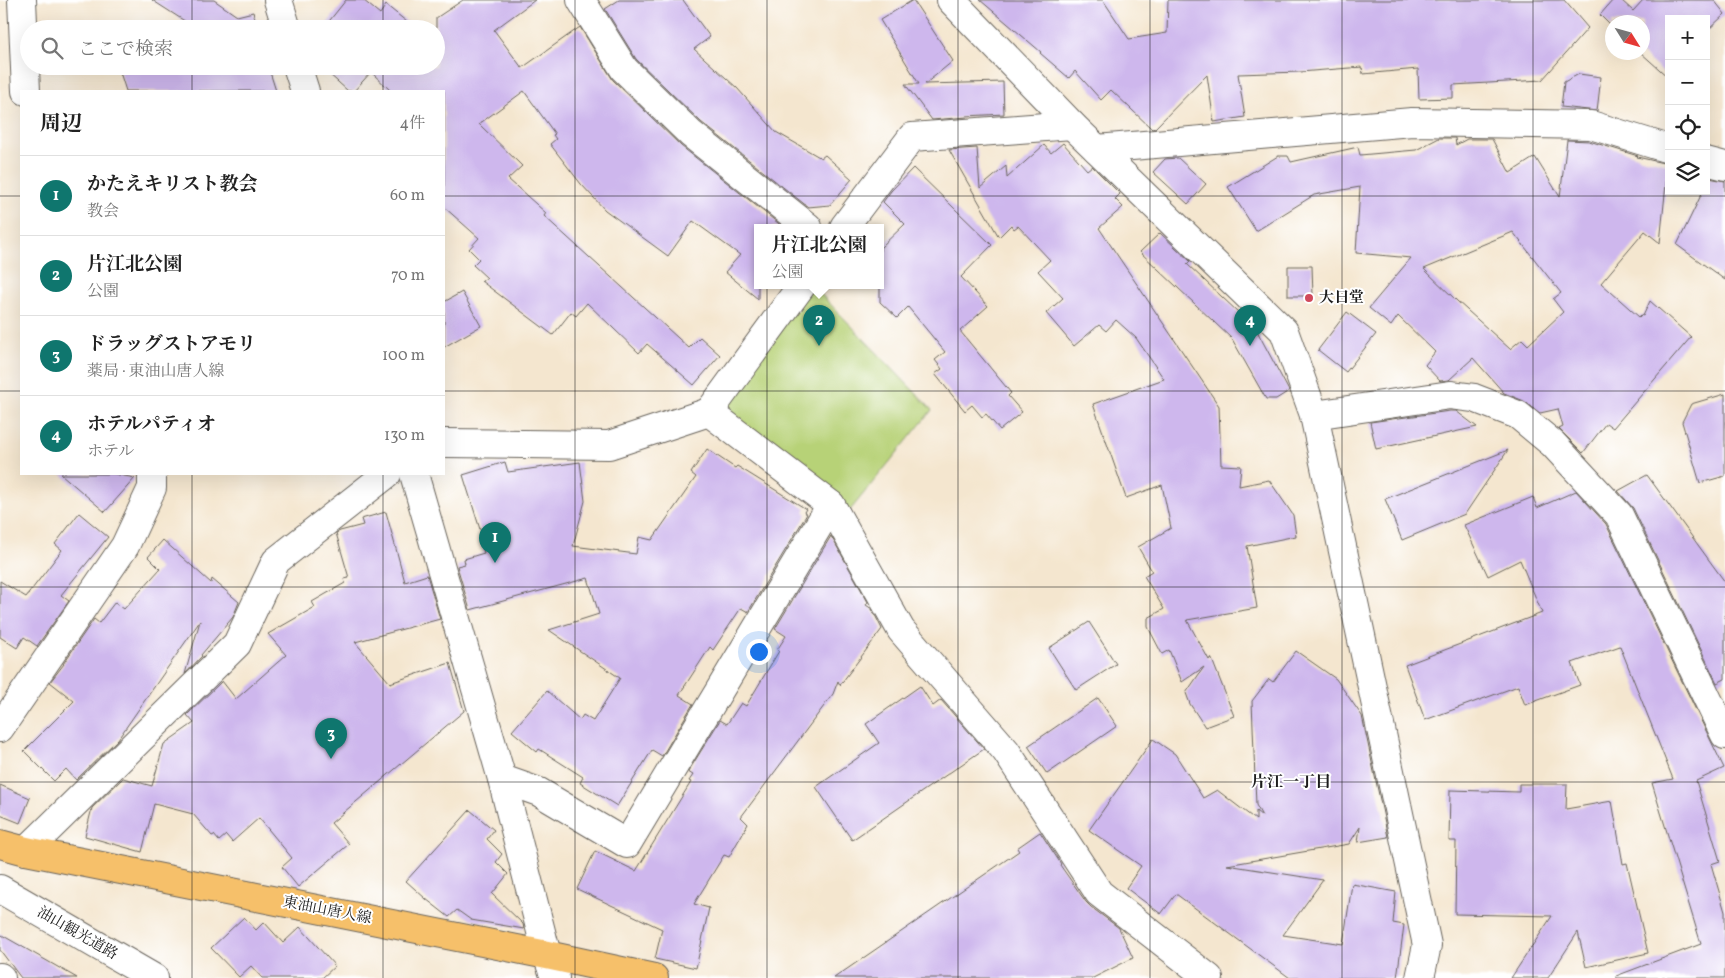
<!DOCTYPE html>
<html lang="ja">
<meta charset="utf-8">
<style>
:root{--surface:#fff;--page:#f6f6f6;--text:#222;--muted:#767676;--line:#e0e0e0;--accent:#0f766e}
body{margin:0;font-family:Vollkorn,"Noto Serif JP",serif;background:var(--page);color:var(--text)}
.controls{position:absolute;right:15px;top:15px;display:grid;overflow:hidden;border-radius:0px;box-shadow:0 5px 20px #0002}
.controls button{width:45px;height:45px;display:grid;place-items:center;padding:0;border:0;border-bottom:1px solid var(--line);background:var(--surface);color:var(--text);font:25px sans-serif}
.compass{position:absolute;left:1605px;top:15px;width:45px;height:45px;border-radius:50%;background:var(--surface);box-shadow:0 5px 20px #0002;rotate:127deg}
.you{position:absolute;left:758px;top:651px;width:18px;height:18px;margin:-12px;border:4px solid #fff;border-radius:50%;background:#1a73e8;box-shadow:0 0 0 8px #1a73e833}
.badge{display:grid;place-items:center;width:32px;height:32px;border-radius:50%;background:var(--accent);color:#fff;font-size:16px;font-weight:700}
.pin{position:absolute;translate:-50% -41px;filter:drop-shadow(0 1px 2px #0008)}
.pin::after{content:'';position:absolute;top:26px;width:18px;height:15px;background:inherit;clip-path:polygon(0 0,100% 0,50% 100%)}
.popup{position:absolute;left:754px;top:224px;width:130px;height:65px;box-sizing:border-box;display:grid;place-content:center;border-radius:0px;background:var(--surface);filter:drop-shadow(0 1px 4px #0005);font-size:16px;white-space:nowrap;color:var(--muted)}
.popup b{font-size:19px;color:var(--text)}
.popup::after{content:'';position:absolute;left:50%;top:100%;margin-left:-10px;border:10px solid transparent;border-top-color:var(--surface)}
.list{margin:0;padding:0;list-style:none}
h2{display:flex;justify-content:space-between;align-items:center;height:65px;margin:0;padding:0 20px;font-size:21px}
h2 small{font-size:16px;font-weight:400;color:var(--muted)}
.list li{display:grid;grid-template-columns:32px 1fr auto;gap:15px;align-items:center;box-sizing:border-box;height:80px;padding:0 20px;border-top:1px solid var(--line)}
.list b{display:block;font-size:19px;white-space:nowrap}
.list p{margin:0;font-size:16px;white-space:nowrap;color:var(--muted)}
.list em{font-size:16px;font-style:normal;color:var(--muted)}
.icon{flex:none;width:28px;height:28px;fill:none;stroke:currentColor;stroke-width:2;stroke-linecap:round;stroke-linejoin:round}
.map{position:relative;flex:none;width:1725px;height:978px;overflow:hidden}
.search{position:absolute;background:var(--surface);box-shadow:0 5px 20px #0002;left:20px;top:20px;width:425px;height:55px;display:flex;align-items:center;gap:12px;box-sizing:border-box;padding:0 18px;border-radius:28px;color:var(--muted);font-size:19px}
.panel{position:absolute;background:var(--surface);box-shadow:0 5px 20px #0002;left:20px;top:90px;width:425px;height:385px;border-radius:0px}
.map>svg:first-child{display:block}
.green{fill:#b7d277;stroke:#6a774a}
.building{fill:#ceb7ed;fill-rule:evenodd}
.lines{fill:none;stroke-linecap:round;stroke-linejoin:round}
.minor-casing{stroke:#68635b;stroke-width:30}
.major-casing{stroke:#68635b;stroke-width:30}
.minor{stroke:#fff;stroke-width:28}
.major{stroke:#f6c06b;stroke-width:28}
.grid{fill:none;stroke:#1c1c1c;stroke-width:1;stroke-opacity:0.55}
.poi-dot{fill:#d1495b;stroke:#fff;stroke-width:2}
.labels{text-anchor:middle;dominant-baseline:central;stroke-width:4;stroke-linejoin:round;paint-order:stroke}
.poi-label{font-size:15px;font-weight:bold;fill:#1c1c1c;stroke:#fff;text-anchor:start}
.street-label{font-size:15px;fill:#1c1c1c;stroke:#fff}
.neighbourhood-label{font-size:16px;font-weight:bold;fill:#1c1c1c;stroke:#fff}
</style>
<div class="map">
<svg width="1725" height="978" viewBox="0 0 1725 978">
<rect width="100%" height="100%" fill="#fff"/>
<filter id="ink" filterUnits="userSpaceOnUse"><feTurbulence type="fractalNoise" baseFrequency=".02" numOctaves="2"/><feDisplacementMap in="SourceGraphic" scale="10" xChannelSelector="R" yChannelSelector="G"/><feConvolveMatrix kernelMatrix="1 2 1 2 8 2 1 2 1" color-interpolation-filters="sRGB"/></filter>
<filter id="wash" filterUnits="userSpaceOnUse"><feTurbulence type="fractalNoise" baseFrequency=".0096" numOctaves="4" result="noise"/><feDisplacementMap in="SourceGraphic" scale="20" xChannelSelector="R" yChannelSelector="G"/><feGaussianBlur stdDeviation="1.12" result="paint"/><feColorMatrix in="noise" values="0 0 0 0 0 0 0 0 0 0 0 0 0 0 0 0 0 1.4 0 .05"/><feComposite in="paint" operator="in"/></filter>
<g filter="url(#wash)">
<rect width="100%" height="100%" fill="#f4e6cf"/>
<polygon class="green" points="813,286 932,410 847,514 721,406"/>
<g id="blocks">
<g class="building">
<polygon points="152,0 214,0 237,16 253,12 258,29 197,29"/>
<polygon points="346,0 363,0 380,14 386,5 407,22 412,29 330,29 326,25"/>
<polygon points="463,0 535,0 494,30 522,68 580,27 613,80 681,146 783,227 758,227 758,299 725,272 740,255 693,221 668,256 605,210 581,184 550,144 556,139 553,135 555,134 524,91 479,124 522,166 508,179 546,213 544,216 689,348 700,337 720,355 694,385 647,344 639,353 587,303 576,316 571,312 553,335 481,281 487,278 473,265 479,259 469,249 479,238 444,207 444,91 391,91 371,72 354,91 348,91 328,73 333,66 436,66 436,18"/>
<polygon points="619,0 683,0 710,37 694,49 737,88 776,132 821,158 825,155 852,179 830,205 808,207 701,122 636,59 605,9"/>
<polygon points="913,0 953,61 925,84 1003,82 1004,114 966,116 967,117 932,120 905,84 919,84 880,20"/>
<polygon points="980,0 1103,0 1129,39 1167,33 1168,0 1564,0 1588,28 1542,80 1453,85 1453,98 1419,99 1418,69 1363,74 1362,67 1300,72 1238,74 1245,117 1214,122 1207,75 1155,128 1152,129 1111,90 1101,100 1075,71 1069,78 1040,53 1041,52"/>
<polygon points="1613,0 1621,0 1633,11 1643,0 1714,0 1725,14 1706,32 1706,19 1669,19 1669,78 1640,52 1642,52 1642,22 1612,22 1612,27 1600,15"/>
<polygon points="118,66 268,66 276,91 126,91"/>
<polygon points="1579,74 1601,77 1597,111 1561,107 1564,82"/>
<path d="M1439,138h16l1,7 11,-6h25l18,34 25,-16 25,40 7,-57 22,1 49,15 -1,1 31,7 -8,79 -15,-12 -44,52 38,34 2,-2 2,1 7,-15 41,36 -78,91 -7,-5 -23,30 -24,-24 4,-2 -5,-18 -18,4 -16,-12 -20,-8 -31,-35 -24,22 -9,1 -15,-16 10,-13 -37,-36 -7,10 -22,-18 42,-50 -55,-5 4,-66 -46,8 -58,36 -28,-44 50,-31h10l3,6 67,-15 2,8 56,-5zM1513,232l48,61 -8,6 10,13 -35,33 -6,-6 -12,10 -53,-48 -33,-32z"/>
<polygon points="1063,143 1087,170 1092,166 1120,194 1115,199 1123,207 1099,228 1219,406 1221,465 1241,466 1239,486 1269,480 1293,515 1296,536 1247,546 1257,608 1187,620 1209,660 1211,657 1234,716 1205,727 1190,704 1186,693 1204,667 1182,682 1169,650 1162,654 1148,627 1148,618 1164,609 1144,576 1152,571 1138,547 1171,528 1162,485 1126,498 1093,404 1164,379 1136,338 1116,320 1106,331 1099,325 1074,346 1046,313 1063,298 1038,271 1050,260 1018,226 1014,229 1011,225 999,237 949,150 977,148 980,188 1006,166 1007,178 1044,145 1051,153"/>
<polygon points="1178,158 1206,184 1188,204 1153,172 1165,159"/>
<polygon points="913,168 992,245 961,277 988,306 960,331 1011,393 1008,396 1022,412 1000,430 986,414 982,417 972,405 965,411 935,374 942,369 935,360 945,352 908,307 897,318 880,302 880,248 905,224 883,202 891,191"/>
<polygon points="1709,178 1725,181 1725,280 1677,245 1703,191 1706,191 1706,185"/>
<polygon points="1160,233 1190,261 1187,264 1256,329 1289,391 1276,399 1266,399 1232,339 1140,252"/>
<polygon points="1288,266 1312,266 1313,296 1288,296"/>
<polygon points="462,292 481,326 444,347 444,302"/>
<polygon points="1347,312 1376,334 1346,372 1318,350"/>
<polygon points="1725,394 1725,476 1700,483 1682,422 1691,404"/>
<polygon points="1450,411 1456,411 1477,427 1376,449 1370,422"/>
<polygon points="707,449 735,468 737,466 806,509 804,512 807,514 748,612 741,608 713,650 710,647 679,695 693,704 662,756 652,750 617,806 580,783 583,777 539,749 537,752 512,731 547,691 580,720 583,715 593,721 620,678 549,630 599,614 588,578 470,610 457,566 465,564 464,559 484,553 480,539 483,539 463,475 505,462 508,472 580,462 585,501 573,546 636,554 639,537 652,540 696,477 691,473"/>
<polygon points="1508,450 1465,514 1402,540 1385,499"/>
<polygon points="61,474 114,474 135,478 105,512"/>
<polygon points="1647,475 1725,582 1725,679 1717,683 1633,508 1618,491"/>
<polygon points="1576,491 1606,524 1724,768 1696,781 1720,861 1711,864 1725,912 1725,978 1617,978 1616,976 1701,944 1652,783 1673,779 1620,646 1572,663 1580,685 1525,705 1518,686 1425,720 1405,665 1542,613 1520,560 1488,576 1464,525 1533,497 1537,508"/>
<polygon points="386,512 405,582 427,575 440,619 355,642 390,683 450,663 464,711 331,823 349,844 298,887 282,867 292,858 259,818 232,842 226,835 219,841 214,835 212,836 193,814 154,804 142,852 85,836 92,808 123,778 152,786 164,744 194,723 187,715 222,681 236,699 286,655 268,634 315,607 312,602 345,583 344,579 349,578 336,533 340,531 363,525 361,519"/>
<polygon points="79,513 108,537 61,595 69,601 37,646 24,637 17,648 0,637 0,581 26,597 62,550 55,544"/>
<polygon points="831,536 868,602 866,605 872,609 882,629 840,685 838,681 833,694 741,817 748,824 729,857 724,855 694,904 709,908 696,968 655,959 662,929 577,889 595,851 636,871 691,782 689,781 693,775 688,772 720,720 727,724 741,703 746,706 779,651 777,650 786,636 775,629"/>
<polygon points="163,540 211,583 212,579 239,602 233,617 201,655 202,656 185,674 200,621 118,739 76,780 66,769 54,781 24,751 74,701 50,682 64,664 63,664 94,619 99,623 115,602 124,609 160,569 148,557"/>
<polygon points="1089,622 1116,664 1076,690 1049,648"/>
<polygon points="1296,651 1336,679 1362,716 1388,837 1358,842 1360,827 1349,844 1227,865 1323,880 1283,935 1343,944 1352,884 1396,892 1393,923 1404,925 1397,978 1290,978 1176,894 1161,914 1126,888 1141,866 1089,830 1153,739 1175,754 1203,798 1217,790 1256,820 1256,811 1262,816 1256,805 1252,701 1269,679 1273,682"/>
<polygon points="920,686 933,706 941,700 984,749 852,840 816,787 879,743 866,724"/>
<polygon points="1098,698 1117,726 1047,774 1028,746"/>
<polygon points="1519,784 1567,784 1566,809 1612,801 1623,864 1627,863 1648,953 1586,967 1578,932 1548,978 1511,978 1552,916 1455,914 1456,841 1449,841 1450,790 1519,792"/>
<polygon points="0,785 30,798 20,823 0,815"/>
<polygon points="470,810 494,830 487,839 502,854 496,862 508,874 492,894 523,924 524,929 471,920 457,910 449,917 426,899 406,881"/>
<polygon points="1040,832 1061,864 1060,865 1086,902 1091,907 1119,928 1133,958 1093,978 834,978 1019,851 1017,848"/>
<polygon points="244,917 256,930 264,922 283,943 300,927 335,966 322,978 262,978 251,966 239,977 211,948"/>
<polygon points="0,934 77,978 21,978 0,950"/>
</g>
</g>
</g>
<g filter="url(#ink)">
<use href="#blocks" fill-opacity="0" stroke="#68635b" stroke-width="1"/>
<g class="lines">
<defs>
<g id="minor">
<polyline points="22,0 26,91"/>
<polyline points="278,0 287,29"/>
<polyline points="581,0 624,69 691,134 808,227"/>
<polyline points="951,0 1072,125 1284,331 1314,415 1427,945 1420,978"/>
<polyline points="297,66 305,91"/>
<polyline points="1097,149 1412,122 1591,125 1669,149"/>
<polyline points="1706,161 1725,166"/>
<polyline points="844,227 912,137 1072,125"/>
<polyline points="709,412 802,285"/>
<polyline points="1314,415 1450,395 1474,398 1518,415 1553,444 1619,515 1725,735"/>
<polyline points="444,443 609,445 709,412 831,505 901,630 1006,751 1099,893 1209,978"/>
<polyline points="414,474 502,779 547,955 555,978"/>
<polyline points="0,728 125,546 152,488 152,474"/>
<polyline points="502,779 539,792 627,844 831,505"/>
<polyline points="26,851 237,644 276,561 387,474"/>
<polyline points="0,889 154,978"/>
<polyline points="0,977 1,978"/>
</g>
<polyline id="major" points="0,844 26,851 547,955 654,978"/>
</defs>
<use href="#minor" class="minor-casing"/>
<use href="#major" class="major-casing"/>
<use href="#minor" class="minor"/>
<use href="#major" class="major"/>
</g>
</g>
<path class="grid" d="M192,0v29M383,0v29M575,0v978M767,0v978M958,0v978M1150,0v978M1342,0v978M1533,0v978M192,66v25M383,66v25M0,196h21M444,196h1281M0,391h21M444,391h1281M192,474v504M383,474v504M0,587h1725M0,782h1725"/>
<circle class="poi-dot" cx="1309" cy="298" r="5"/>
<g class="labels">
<g class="poi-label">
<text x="1319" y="298">大日堂</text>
</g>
<g class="street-label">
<text transform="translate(327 911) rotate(11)">東油山唐人線</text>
<text transform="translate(77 934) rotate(30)">油山観光道路</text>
</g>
<g class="neighbourhood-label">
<text x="1291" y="783">片江一丁目</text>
</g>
</g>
</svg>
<div class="controls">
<button>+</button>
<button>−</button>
<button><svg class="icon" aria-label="locate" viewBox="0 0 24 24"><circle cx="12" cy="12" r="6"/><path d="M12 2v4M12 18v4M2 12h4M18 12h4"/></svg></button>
<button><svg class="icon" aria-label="layers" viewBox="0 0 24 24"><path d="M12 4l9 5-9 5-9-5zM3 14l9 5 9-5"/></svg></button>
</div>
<svg class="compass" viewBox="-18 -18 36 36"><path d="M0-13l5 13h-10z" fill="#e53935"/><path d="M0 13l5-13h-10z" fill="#767676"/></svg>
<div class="you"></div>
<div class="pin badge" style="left:495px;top:563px">1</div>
<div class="pin badge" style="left:819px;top:346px">2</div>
<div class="popup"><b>片江北公園</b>公園</div>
<div class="pin badge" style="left:331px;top:759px">3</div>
<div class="pin badge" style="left:1250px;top:346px">4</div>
<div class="search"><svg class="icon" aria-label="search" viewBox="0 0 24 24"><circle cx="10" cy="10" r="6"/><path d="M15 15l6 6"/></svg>ここで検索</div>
<section class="panel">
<h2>周辺<small>4件</small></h2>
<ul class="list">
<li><span class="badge">1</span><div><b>かたえキリスト教会</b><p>教会</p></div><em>60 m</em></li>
<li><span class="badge">2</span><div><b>片江北公園</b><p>公園</p></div><em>70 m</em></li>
<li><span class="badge">3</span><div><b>ドラッグストアモリ</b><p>薬局 · 東油山唐人線</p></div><em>100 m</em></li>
<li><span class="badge">4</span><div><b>ホテルパティオ</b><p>ホテル</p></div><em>130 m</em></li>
</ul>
</section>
</div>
